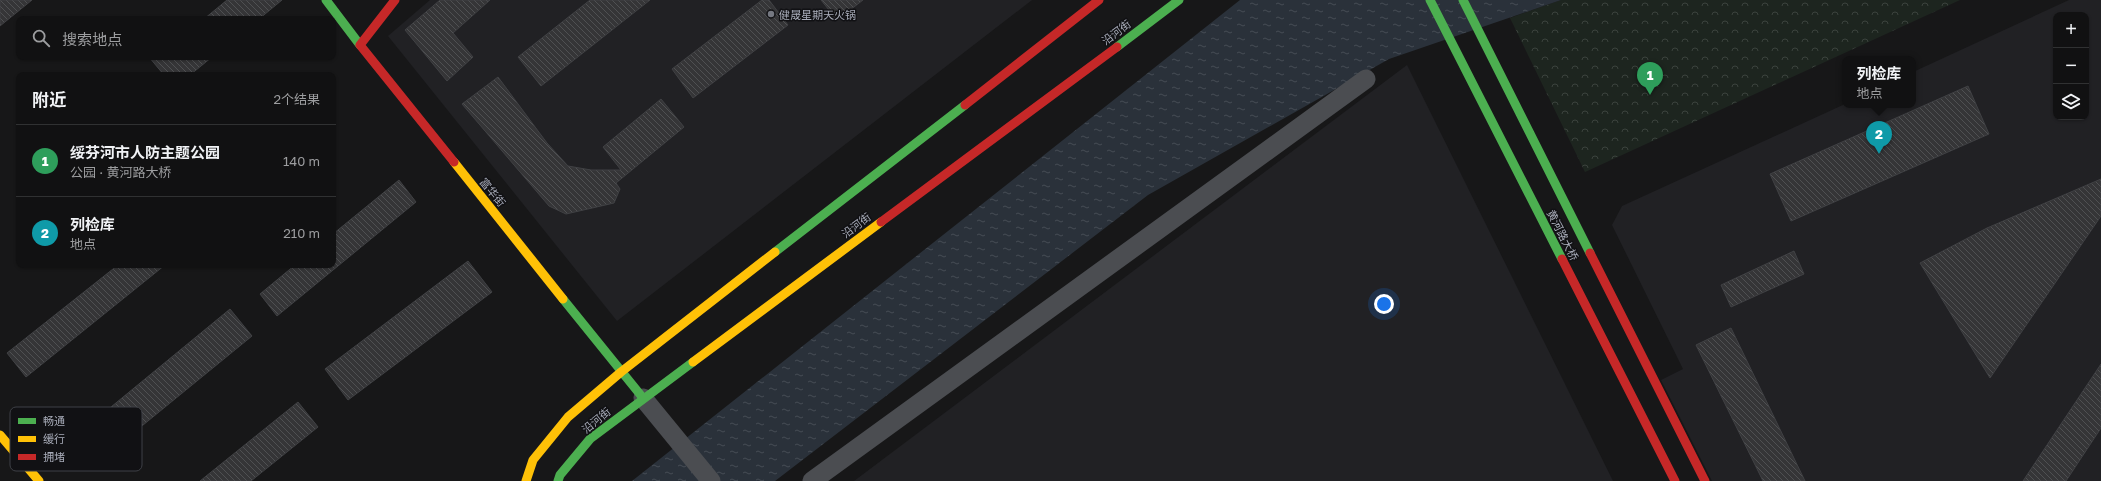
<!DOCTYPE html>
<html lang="zh">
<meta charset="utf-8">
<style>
:root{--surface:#111112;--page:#1a1a1b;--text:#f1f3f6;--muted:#9c9d9f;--line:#303132;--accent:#2563eb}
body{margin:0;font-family:"Golos Text","Noto Sans SC",sans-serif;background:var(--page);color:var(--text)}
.controls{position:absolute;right:12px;top:12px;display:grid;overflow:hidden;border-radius:8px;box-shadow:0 1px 3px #0004}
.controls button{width:36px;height:36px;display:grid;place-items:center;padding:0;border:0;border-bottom:1px solid var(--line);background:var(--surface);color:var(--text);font:20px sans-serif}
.you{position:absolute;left:1384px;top:304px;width:14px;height:14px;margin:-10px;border:3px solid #fff;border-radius:50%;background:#1a73e8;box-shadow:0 0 0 6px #1a73e833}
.badge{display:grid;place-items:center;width:26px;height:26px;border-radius:50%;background:var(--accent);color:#fff;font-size:13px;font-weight:700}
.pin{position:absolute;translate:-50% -33px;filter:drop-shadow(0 1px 2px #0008)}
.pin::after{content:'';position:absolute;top:21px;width:14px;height:12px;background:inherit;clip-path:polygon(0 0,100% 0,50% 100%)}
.popup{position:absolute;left:1842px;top:56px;width:74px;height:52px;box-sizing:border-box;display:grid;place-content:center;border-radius:8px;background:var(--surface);filter:drop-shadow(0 1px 3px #0005);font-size:13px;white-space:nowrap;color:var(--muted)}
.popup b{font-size:15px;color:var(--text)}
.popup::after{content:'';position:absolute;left:50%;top:100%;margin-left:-8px;border:8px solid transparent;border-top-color:var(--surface)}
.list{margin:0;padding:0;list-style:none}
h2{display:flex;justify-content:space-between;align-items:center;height:52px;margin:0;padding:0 16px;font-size:17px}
h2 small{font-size:13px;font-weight:400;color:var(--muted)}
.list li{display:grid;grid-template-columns:26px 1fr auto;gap:12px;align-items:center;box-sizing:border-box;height:72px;padding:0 16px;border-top:1px solid var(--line)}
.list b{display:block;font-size:15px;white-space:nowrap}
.list p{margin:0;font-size:13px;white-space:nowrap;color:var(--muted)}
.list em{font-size:13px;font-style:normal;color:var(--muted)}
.icon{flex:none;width:22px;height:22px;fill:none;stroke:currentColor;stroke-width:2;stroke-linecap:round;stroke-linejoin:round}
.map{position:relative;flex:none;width:2101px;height:481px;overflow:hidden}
.search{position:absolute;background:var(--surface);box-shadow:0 1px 3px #0004;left:16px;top:16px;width:320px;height:44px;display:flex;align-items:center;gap:10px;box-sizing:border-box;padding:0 14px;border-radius:8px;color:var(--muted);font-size:15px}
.panel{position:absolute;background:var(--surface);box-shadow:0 1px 3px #0004;left:16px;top:72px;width:320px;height:196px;border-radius:8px}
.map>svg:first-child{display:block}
.built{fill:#212124;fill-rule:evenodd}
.park{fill:url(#park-crowns)}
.water{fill:url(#water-ripples)}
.building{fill:url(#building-back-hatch);stroke:#404144}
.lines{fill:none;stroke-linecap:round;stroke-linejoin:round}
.street{stroke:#4b4d51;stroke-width:19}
.fast{stroke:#4caf50;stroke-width:9}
.slow{stroke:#ffc107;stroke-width:9}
.jam{stroke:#c62828;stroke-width:9}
.poi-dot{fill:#757881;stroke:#111114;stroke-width:1.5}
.labels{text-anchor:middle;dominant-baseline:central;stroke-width:3;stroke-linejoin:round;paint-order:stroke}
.poi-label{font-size:11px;fill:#a8acb9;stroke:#111114;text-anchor:start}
.street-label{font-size:11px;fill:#a8acb9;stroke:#111114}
.key{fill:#111114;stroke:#3e4046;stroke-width:1}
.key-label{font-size:11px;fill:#a8acb9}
</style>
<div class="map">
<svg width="2101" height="481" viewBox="0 0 2101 481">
<defs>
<pattern id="park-crowns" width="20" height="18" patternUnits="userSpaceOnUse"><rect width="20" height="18" fill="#1d251f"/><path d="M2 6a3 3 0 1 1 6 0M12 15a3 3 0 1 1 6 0" fill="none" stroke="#3b423d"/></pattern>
<pattern id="water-ripples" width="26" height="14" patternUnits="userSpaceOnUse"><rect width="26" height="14" fill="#2a313a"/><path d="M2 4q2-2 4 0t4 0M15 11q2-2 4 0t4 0" fill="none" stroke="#464c54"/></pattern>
<pattern id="building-back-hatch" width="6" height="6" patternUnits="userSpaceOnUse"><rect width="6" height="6" fill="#353537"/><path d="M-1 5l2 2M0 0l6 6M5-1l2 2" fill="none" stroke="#4f5052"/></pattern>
</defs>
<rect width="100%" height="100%" fill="#171718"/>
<g class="built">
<polygon points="430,0 1032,0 617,321 388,36"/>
<path d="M2069,0h32v481h-389l-51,-101 22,-11 -71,-144 10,-19 223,-102v1h68v-33zM2056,15h30v102h-30z"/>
<polygon points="1407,65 1613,481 854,481"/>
</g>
<polygon class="park" points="1561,0 1960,0 1585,172 1510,18"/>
<polygon class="water" points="1240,0 1561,0 1389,59 1148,195 775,481 632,481"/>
<g class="building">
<polygon points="0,0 32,0 0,26"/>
<polygon points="227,0 282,0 259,19 204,19"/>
<polygon points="440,0 490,0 453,33 473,57 447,81 405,30"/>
<polygon points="590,0 650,0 541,86 518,57"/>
<polygon points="762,0 769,0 788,25 693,98 672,69"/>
<polygon points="821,0 863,0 837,20"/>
<polygon points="149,57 212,57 190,75 164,75"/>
<polygon points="498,77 547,143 568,166 591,170 621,170 603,147 661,99 684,127 616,183 620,189 614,203 566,214 549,206 462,104"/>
<polygon points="1968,86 1989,134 1791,221 1770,174"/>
<polygon points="2101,179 2101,216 1990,378 1920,263 1987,228"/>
<polygon points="399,180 416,202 277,316 260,294 295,265 333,265 333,234"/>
<polygon points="1794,251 1804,274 1731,307 1721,285"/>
<polygon points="468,261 492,292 348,400 325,369"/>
<polygon points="118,265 165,265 26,377 7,353"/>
<polygon points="230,309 252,336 99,461 77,435"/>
<polygon points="1731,328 1805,481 1763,481 1696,345"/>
<polygon points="2101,364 2101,428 2066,481 2023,481"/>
<polygon points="298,402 318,427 251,481 200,481"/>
</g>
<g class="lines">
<g class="street">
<polyline points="643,398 711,481"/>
<polyline points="812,481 1366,79"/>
</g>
<g class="fast">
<polyline points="326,0 360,45"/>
<polyline points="1430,0 1562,259"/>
<polyline points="1463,0 1590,253"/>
<polyline points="1117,47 1179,0"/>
<polyline points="775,252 965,105"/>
<polyline points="563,299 643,398"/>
<polyline points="558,481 560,475 590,439 693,362"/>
</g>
<g class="slow">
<polyline points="454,162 563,299"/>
<polyline points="693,362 881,222"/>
<polyline points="0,435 39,481"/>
<polyline points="526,481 533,460 568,417 621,372 775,252"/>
</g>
<g class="jam">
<polyline points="395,0 360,45 454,162"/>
<polyline points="965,105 1099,0"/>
<polyline points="881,222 1117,47"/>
<polyline points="1590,253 1705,481"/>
<polyline points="1562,259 1675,481"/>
</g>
</g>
<circle class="poi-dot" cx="771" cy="14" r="4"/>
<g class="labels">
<g class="poi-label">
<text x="779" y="14">健晟星期天火锅</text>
</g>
<g class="street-label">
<text transform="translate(1116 32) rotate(-37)">沿河街</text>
<text transform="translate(493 192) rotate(51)">富华街</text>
<text transform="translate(856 225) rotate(-37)">沿河街</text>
<text transform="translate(1563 235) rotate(63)">黄河路大桥</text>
<text transform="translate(596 420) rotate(-39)">沿河街</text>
</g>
</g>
<rect x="10" y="407" width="132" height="64" rx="6" class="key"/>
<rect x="18" y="418" width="18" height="6" fill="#4caf50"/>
<rect x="18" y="436" width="18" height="6" fill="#ffc107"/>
<rect x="18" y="454" width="18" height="6" fill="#c62828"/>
<g class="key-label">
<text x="43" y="425">畅通</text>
<text x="43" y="443">缓行</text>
<text x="43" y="461">拥堵</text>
</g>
</svg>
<div class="controls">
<button>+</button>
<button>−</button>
<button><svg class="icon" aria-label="layers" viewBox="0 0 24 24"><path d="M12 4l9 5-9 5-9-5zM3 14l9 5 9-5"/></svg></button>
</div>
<div class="you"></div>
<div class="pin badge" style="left:1650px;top:95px;background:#2e9e5b">1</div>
<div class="pin badge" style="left:1879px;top:154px;background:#0f9aa8">2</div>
<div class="popup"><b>列检库</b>地点</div>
<div class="search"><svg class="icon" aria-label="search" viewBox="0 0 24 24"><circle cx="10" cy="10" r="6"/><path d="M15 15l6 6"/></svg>搜索地点</div>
<section class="panel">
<h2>附近<small>2个结果</small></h2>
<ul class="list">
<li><span class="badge" style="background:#2e9e5b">1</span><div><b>绥芬河市人防主题公园</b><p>公园 · 黄河路大桥</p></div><em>140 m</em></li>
<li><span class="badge" style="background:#0f9aa8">2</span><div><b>列检库</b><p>地点</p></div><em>210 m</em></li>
</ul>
</section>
</div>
